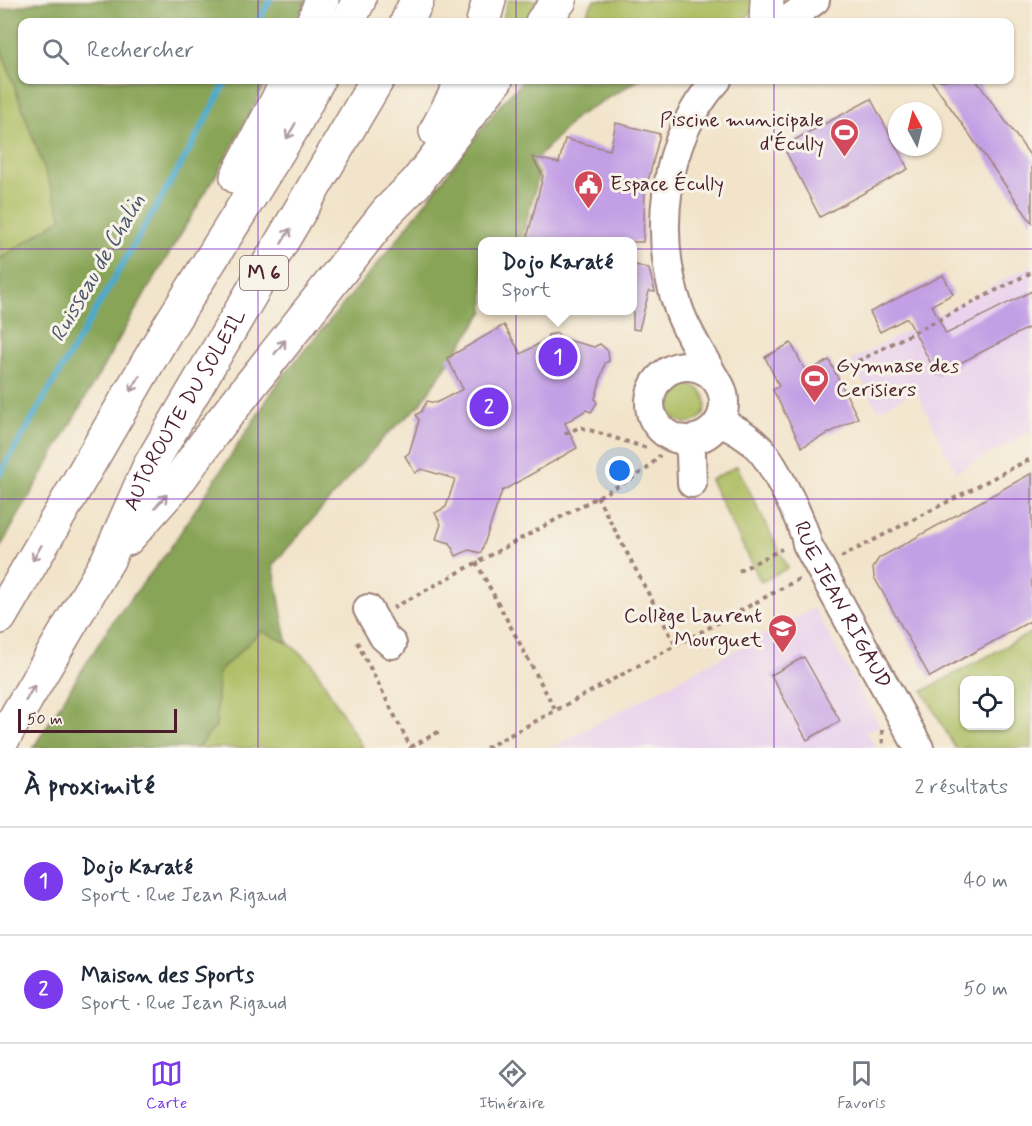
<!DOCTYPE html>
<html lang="fr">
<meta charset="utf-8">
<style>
:root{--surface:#fff;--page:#f6f6f7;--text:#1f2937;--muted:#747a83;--line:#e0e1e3;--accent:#7c3aed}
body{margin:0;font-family:Mynerve,sans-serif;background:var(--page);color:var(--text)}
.controls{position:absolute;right:18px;bottom:18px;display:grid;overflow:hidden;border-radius:12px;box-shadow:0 2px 4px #0004}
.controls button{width:54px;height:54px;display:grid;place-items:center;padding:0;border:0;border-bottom:2px solid var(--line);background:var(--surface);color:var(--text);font:30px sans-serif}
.compass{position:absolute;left:888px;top:102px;width:54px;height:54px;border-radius:50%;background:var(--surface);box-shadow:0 2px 4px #0004;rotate:353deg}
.scale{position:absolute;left:18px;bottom:15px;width:159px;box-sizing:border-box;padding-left:6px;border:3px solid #4a1f2b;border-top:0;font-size:16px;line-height:21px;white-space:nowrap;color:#4a1f2b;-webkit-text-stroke:4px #f7f3e8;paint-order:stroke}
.you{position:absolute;left:620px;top:471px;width:21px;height:21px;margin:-15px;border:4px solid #fff;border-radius:50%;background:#1a73e8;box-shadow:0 0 0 9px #1a73e833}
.badge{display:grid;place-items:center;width:39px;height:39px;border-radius:50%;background:var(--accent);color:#fff;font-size:20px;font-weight:700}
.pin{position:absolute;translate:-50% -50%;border:3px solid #fff;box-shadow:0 2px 6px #0006}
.popup{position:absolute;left:478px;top:237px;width:159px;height:78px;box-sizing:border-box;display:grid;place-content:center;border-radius:12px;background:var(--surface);filter:drop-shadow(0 2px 4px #0005);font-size:20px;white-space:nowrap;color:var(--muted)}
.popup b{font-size:22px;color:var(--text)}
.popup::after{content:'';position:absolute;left:50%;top:100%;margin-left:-12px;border:12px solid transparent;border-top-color:var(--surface)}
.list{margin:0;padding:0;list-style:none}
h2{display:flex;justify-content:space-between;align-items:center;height:78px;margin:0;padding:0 24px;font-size:26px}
h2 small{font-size:20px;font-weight:400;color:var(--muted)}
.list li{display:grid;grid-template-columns:39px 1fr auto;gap:18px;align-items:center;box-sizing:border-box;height:108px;padding:0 24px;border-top:2px solid var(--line)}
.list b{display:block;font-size:22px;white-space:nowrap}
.list p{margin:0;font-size:20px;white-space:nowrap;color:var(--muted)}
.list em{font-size:20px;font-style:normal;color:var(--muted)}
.icon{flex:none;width:33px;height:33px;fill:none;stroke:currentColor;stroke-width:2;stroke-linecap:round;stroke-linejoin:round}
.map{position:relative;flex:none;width:1032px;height:748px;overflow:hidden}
.search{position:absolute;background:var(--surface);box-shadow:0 2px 4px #0004;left:18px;right:18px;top:18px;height:66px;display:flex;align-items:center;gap:15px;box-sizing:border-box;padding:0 21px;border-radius:12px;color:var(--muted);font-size:22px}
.sheet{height:294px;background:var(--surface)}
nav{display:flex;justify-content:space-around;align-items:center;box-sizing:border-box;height:84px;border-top:2px solid var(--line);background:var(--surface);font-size:16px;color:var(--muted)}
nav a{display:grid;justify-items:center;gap:3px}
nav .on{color:var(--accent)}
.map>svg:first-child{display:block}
.built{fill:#e9d2ed}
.green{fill:#abbc5f;stroke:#7a6e45;stroke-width:1.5;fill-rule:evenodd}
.forest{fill:#88a456;stroke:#696240;stroke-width:1.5}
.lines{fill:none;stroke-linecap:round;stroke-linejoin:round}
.stream{stroke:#4eaacc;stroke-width:6}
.building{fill:#c39fe5}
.minor-casing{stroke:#9e827a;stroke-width:32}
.highway-casing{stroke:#9e827a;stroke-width:36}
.path{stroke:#9e827a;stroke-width:4;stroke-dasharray:4.5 4.5;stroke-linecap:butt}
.minor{stroke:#fff;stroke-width:28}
.highway{stroke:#fff;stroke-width:33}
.oneway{stroke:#ae9aa0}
.grid{fill:none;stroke:#7b2cbf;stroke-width:1.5;stroke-opacity:0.55}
.labels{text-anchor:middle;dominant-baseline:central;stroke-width:6;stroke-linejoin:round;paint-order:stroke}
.shield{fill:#f7f3e8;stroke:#7e5f64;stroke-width:1.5}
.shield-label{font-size:20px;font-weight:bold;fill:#4a1f2b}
.poi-label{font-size:21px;fill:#4a1f2b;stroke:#f7f3e8;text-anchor:end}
.street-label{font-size:21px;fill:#4a1f2b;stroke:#f7f3e8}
.water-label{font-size:22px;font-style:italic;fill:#4c576b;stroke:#f7f3e8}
</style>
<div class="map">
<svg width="1032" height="748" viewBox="0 0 1032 748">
<rect width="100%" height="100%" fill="#f7f3e8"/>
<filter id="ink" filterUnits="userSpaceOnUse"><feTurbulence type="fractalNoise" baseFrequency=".0167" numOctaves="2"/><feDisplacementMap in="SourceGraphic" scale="12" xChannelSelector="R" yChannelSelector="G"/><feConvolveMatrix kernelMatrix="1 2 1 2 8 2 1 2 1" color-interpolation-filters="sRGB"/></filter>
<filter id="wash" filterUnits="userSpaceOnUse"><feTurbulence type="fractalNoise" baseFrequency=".008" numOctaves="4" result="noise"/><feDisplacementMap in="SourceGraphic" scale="24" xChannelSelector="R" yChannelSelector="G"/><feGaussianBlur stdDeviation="1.35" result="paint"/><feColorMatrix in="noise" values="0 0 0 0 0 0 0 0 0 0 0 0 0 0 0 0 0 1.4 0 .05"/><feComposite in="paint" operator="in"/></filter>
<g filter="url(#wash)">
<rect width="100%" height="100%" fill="#f2e4ca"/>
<g class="built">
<polygon points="1032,265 1032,431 956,472 916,391 878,410 852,360"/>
<polygon points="814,608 880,726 866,731 877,748 551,748"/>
</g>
<g class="green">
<polygon points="508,0 546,0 529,22 502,22"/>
<polygon points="594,0 755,0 754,10 741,22 606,22 587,12"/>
<polygon points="0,46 62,218 0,259"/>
<circle cx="687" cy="404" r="19"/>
<polygon points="737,466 788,568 761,582 710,480"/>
<polygon points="261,630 288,643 312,663 363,748 197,748 216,726 218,673"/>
<path d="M1032,632v116h-77l-32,-57zM1010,680v46h-46v-46z"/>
</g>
<g class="forest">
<polygon points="48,0 307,0 296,22 22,22 22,80 267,80 228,155 136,309 0,548 0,259 62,218 0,46 0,10"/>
<path d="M524,80h115l-62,36 -45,48 7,11 -18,66 -38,1 1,69 -65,95 -35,31 -111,128c6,27 8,52 15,78l-27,-12 -43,42 -2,53 -19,22h-164l78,-124 58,-74 113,-173 107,-127 111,-145z"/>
</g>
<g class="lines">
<g class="stream">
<polyline points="258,22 270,0"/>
<polyline points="0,474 190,149 227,80"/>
</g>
</g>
<g id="blocks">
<g class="building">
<polygon points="931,80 976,80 1032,158 1032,223"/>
<polygon points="871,99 908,169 820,217 783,146"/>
<polygon points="616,123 660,134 645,193 643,242 526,242 543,176 532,157 559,163 565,139 610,150"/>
<polygon points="633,264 649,269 655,292 649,291 639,330 633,329"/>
<polygon points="943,275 953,294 932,305 946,334 1032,291 1032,326 937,375 907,318 880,332 870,312"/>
<polygon points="504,325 521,354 547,339 548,335 557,333 560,338 594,347 600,344 608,351 609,361 605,363 595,399 597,403 591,412 586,410 565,423 577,448 502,491 481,553 469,550 456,556 450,543 436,539 441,524 435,513 446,507 455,479 421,469 415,473 405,456 409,453 419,420 416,415 421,412 427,401 436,403 463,389 447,358"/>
<polygon points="791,343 806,372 829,360 858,418 802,447 773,390 779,386 765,357"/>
<polygon points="1032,473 1032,620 930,677 874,577 873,567 879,558"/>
<polygon points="804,657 840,721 807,740 771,675"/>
</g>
</g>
</g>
<g filter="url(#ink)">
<use href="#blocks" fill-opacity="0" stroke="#9e827a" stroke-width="1.5"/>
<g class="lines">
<defs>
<g id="minor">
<polyline points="785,22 815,0"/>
<circle cx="687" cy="403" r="37"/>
<path d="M713,376c-11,-21 -26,-43 -34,-66 -26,-75 -17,-170 38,-230"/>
<path id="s1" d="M720,422c14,7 28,14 39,26 14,14 45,76 48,96l112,204"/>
<polyline points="688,441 691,454 692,483"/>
<polyline points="368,609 384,637 392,644"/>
</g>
<g id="highway">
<polyline points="313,22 322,0"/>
<polyline points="348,22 359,0"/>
<polyline points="407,22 417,0"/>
<polyline points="483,22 489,0"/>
<polyline points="542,22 560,0"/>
<polyline points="766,22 767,0"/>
<polyline points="436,131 463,80"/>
<polyline points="237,177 288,80"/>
<polyline points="127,539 176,484 215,430 387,212 416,183 496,80"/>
<polyline points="0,617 165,333 292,129 318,80"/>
<path id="s2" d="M0,744l108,-184 41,-93 228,-387"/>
</g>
</defs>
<use href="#minor" class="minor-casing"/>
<use href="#highway" class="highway-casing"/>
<g class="path">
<polyline points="858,361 1032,272"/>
<polyline points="565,434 580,427 650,449"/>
<polyline points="597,496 675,644"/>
<polyline points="841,557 1032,458"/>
<polyline points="476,562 556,711"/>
<polyline points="739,571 782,549"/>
<polyline points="393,608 629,480 648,468 660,455"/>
<polyline points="357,642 411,748"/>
<polyline points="882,730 883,748"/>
<polyline points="411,747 440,731"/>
<polyline points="486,748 799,579"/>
</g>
<use href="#minor" class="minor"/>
<use href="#highway" class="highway"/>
</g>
<defs><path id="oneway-shaft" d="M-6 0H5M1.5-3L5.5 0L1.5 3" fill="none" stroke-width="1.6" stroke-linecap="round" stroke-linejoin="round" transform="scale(1.5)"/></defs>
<g class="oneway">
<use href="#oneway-shaft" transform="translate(291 131) rotate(120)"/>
<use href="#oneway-shaft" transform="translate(286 236) rotate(-59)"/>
<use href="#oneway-shaft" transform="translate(280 347) rotate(-52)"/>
<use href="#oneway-shaft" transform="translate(135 384) rotate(120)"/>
<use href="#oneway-shaft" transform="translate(161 501) rotate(-48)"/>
<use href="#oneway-shaft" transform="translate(37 553) rotate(120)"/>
<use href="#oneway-shaft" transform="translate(30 693) rotate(-60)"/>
</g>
</g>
<path class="grid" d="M258,0v22M516,0v22M774,0v22M258,80v668M516,80v668M774,80v668M0,249h1032M0,499h1032"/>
<defs>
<symbol id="stadium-pin" viewBox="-11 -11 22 30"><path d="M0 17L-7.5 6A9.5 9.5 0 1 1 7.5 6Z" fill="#d1495b" stroke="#f7f3e8"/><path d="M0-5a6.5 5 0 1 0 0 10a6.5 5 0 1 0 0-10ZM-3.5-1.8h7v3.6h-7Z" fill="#fff"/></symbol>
<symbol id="civic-pin" viewBox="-11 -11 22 30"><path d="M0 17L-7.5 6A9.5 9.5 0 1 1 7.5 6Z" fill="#d1495b" stroke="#f7f3e8"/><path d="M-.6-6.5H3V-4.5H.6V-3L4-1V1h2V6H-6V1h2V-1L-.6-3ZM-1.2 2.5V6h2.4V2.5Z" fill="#fff"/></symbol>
<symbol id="school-pin" viewBox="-11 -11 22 30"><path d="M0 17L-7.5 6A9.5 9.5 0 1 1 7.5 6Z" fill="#d1495b" stroke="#f7f3e8"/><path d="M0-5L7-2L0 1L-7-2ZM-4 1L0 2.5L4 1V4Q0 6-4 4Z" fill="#fff"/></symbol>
</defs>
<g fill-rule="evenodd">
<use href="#stadium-pin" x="828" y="116" width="33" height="45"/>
<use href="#civic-pin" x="572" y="168" width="33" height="45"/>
<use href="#stadium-pin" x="798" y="362" width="33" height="45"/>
<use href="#school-pin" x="766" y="612" width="33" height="45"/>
</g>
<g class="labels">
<rect class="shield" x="240" y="256" width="48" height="34" rx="4.5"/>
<g class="shield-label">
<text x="264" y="273">M 6</text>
</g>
<g class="poi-label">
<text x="824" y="120">Piscine municipale<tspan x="824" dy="24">d'Écully</tspan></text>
<text x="610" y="184" text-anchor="start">Espace Écully</text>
<text x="836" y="366" text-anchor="start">Gymnase des<tspan x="836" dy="24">Cerisiers</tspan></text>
<text x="762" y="616">Collège Laurent<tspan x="762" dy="24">Mourguet</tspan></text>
</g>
<g class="street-label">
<text stroke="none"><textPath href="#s2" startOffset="382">AUTOROUTE DU SOLEIL</textPath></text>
<text stroke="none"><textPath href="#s1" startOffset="225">RUE JEAN RIGAUD</textPath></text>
</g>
<g class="water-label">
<text transform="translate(98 268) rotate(-60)">Ruisseau de Chalin</text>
</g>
</g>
</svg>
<div class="controls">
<button><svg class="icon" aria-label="locate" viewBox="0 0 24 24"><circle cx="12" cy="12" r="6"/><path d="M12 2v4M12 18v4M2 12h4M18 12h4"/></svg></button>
</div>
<svg class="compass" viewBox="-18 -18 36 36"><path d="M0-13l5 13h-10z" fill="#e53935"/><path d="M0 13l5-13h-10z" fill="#747a83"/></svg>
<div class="scale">50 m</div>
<div class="you"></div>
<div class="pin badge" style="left:558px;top:357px">1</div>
<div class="popup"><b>Dojo Karaté</b>Sport</div>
<div class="pin badge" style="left:489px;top:407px">2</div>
<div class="search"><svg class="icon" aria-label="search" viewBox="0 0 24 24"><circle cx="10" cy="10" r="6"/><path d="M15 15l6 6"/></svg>Rechercher</div>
</div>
<section class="sheet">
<h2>À proximité<small>2 résultats</small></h2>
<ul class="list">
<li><span class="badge">1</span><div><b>Dojo Karaté</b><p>Sport · Rue Jean Rigaud</p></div><em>40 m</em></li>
<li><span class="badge">2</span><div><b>Maison des Sports</b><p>Sport · Rue Jean Rigaud</p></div><em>50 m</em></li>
</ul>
</section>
<nav>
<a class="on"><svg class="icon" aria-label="map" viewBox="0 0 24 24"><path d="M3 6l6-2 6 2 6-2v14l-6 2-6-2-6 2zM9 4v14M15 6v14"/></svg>Carte</a>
<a><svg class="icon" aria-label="directions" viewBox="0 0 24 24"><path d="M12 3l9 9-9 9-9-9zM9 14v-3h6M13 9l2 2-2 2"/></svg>Itinéraire</a>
<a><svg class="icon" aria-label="saved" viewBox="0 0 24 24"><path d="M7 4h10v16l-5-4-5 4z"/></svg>Favoris</a>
</nav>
